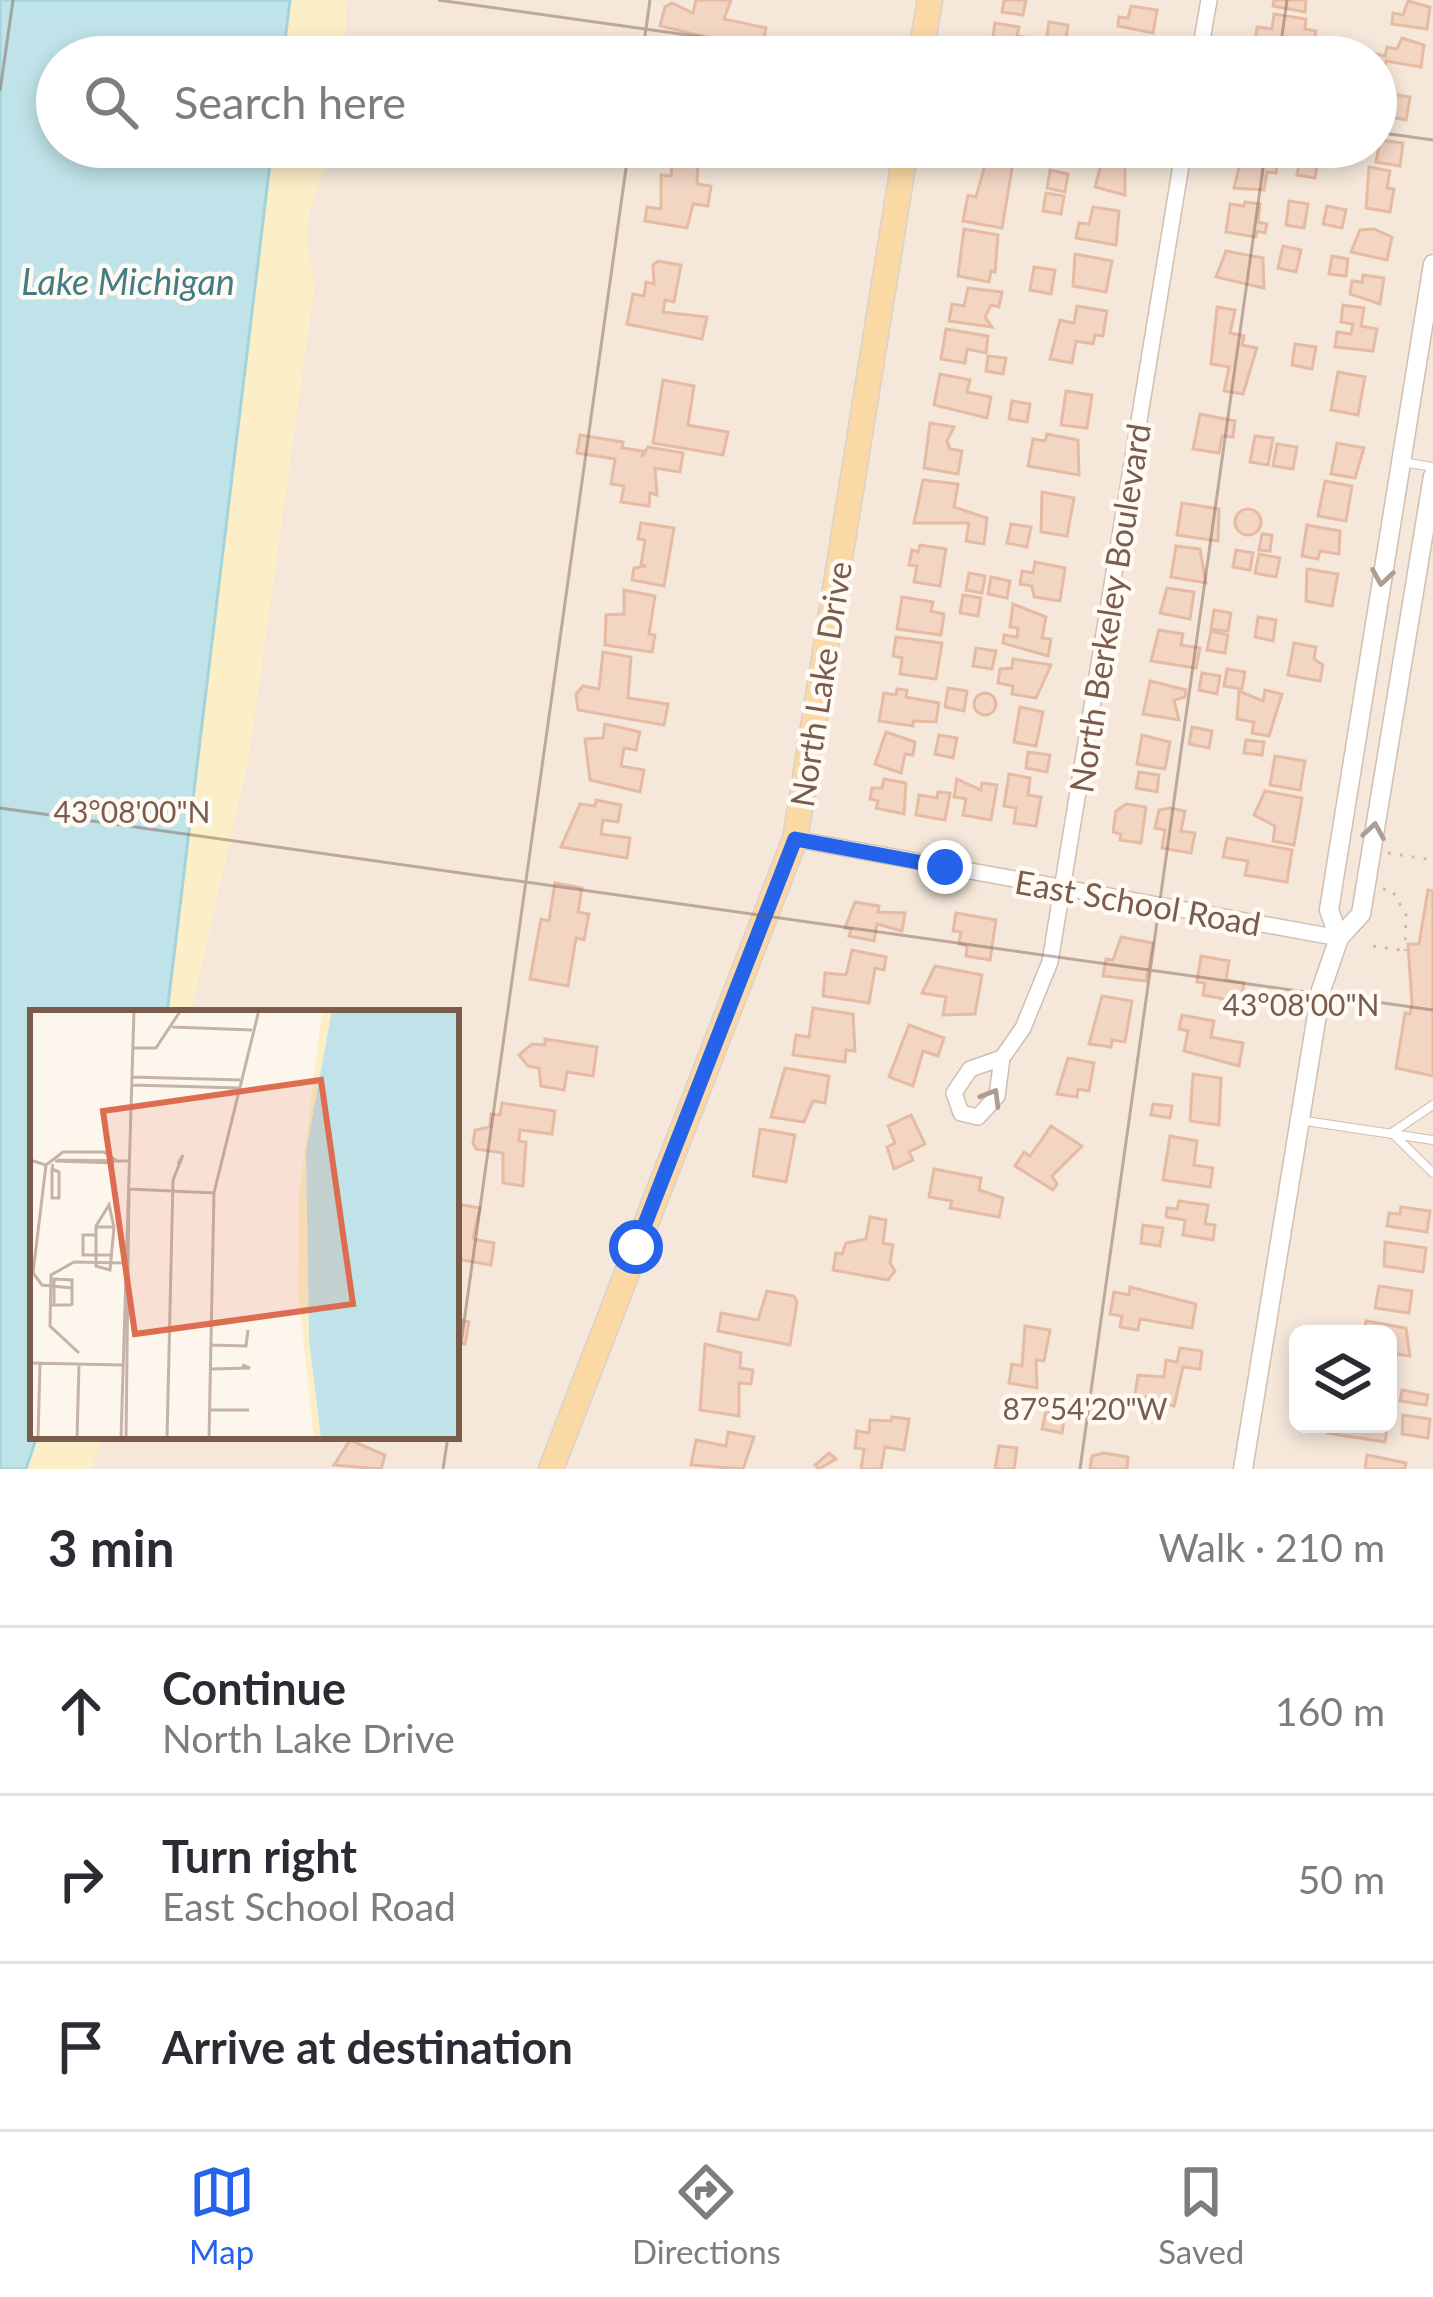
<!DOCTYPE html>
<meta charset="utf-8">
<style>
:root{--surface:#fff;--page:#f7f7f7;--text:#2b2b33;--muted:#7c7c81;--line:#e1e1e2;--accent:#2563eb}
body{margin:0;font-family:Lato,sans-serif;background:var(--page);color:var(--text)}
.controls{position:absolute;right:36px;bottom:36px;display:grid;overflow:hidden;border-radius:18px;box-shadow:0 6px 18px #0003}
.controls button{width:108px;height:108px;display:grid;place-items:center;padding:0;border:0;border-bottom:3px solid var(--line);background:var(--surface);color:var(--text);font:60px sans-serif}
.stop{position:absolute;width:36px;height:36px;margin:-27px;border:9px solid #2563eb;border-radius:50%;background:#fff}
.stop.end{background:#2563eb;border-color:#fff;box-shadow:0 3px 12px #0008}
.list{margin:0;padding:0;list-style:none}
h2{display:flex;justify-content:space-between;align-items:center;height:156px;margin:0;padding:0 48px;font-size:51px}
h2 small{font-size:39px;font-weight:400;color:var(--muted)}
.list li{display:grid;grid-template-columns:78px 1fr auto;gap:36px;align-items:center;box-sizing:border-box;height:168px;padding:0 48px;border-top:3px solid var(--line)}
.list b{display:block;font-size:45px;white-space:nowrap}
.list p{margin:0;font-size:39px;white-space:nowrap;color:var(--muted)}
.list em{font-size:39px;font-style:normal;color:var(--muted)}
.icon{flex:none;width:66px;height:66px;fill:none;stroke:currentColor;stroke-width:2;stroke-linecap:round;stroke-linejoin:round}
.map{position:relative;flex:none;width:1433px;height:1469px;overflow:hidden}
.search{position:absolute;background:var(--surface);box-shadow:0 6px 18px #0003;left:36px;right:36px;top:36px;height:132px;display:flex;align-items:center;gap:30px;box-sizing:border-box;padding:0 42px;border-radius:66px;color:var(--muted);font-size:45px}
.sheet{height:660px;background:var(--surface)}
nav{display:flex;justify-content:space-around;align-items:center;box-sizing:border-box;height:168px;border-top:3px solid var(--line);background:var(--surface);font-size:33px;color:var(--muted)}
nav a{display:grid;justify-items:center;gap:6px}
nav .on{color:var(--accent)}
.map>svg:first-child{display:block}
.residential{fill:#f5e8da;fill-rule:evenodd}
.sand{fill:#fcefc7}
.water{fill:#bfe3e8;stroke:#a5d3da;stroke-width:3}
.building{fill:#f3d5c3;stroke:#e6bba3;stroke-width:3}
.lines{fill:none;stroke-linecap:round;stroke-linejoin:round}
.service-casing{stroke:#d1beb0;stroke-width:10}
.minor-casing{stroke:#d1beb0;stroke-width:18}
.tertiary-casing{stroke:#d1beb0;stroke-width:21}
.primary-casing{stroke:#dad1cd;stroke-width:27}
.path{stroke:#d9b8a5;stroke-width:3;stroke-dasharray:3 9;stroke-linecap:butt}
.service{stroke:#fff;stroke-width:8}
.minor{stroke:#fff;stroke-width:15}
.tertiary{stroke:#fff;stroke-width:18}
.primary{stroke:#fbd9a5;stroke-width:24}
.oneway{stroke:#af9d94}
.route{stroke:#2563eb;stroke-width:15}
.ticks{fill:none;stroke:#7a5c4d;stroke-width:3;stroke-opacity:0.45}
.labels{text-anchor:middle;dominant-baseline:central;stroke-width:9;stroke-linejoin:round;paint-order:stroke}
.street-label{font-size:33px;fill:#7a5c4d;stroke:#fffaf3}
.water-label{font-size:36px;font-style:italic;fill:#437c86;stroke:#fffaf3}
.inset-road{fill:none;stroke:#c5b3a7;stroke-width:3}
.view{fill:#dc6d51;fill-opacity:0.15;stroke:#dc6d51;stroke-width:6}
.inset-edge{fill:none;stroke:#7a5c4d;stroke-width:6}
.ticks-label{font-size:30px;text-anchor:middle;fill:#7a5c4d;stroke:#fffaf3;stroke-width:9;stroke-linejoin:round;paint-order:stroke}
</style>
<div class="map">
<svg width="1433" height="1469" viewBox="0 0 1433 1469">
<rect width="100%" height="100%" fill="#fdf6ec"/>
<path class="residential" d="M290,0h1143v1469h-1407l11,-33h419v-423h-289l105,-866h1104v-90h-1093zM1298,1334h90v90h-90z"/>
<g class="sand">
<polygon points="290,0 347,0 344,57 283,57"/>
<path d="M272,147h61c-19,56 -37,76 -18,136l-66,474 -58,256h-24z"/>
<polygon points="37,1436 103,1436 91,1469 26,1469"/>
</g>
<polygon class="water" points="0,0 290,0 283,57 57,57 57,147 272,147 167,1013 33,1013 37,1436 26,1469 0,1469"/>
<g class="building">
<polygon points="696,0 731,0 724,19 766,28 762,50 660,26 665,7 672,3 693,13"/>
<polygon points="1004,0 1026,0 1023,15 1002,12"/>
<polygon points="1274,0 1306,0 1305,12 1273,6"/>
<polygon points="1408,1 1430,7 1427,29 1392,24 1393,13 1403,15"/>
<polygon points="1131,6 1157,10 1153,33 1118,26 1119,17 1128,18"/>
<polygon points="1274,14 1306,19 1305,29 1316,31 1312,55 1254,48 1257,27 1272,29"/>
<polygon points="1049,22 1068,25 1065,45 1046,42"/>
<polygon points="995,23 1019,27 1017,36 1030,38 1028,57 990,56"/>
<polygon points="1402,38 1424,45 1421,67 1386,61 1384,71 1376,70 1376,57 1367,57 1368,52 1385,56 1387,47 1397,49"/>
<polygon points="1131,42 1150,45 1149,57 1125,57"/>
<polygon points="1386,93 1410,97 1406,120 1376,114 1376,102 1385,103"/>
<polygon points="1380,140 1403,143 1400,166 1376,162"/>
<polygon points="674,147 723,147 720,163 698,160 697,184 711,186 708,206 693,204 687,228 645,221 647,207 661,209 661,175 671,176"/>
<polygon points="1243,151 1278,156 1276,173 1267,172 1264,190 1234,188"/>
<polygon points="1301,155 1318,158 1315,178 1297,175"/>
<polygon points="987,158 1013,163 1002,228 963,221 968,195 976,197"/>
<polygon points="1102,161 1125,164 1125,195 1095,187"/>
<polygon points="1369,167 1390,171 1387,188 1394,189 1390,212 1366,208"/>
<polygon points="1050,170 1068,174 1065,192 1047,188"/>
<polygon points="1046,193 1064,196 1061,214 1043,211"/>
<polygon points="1289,201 1308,204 1304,228 1286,225"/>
<polygon points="1245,202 1260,204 1258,222 1267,224 1265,233 1257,231 1256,237 1226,232 1230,204 1244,206"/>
<polygon points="1327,206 1346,210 1342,228 1323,224"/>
<polygon points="1093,207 1119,211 1116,245 1076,238 1079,223 1089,224"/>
<polygon points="964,229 998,235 995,272 991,271 989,282 958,276"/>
<polygon points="1374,229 1392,237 1387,260 1351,252 1360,230"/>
<polygon points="1283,246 1301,250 1296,272 1278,268"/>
<polygon points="1226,251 1263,258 1264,288 1216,277"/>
<polygon points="1075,254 1112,261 1106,292 1073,286"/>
<polygon points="1332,256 1348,259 1346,276 1329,274"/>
<polygon points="658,261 681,265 674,302 665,300 663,312 707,317 702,339 627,324 633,294 644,296 646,282 654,284 653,265"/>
<polygon points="1034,267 1055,270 1051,294 1030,290"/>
<polygon points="1363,275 1384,278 1380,304 1350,294 1352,281 1362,282"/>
<polygon points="968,288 1002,292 999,307 991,305 985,317 992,327 949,321 952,304 964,306"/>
<polygon points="1343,305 1364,308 1361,326 1377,329 1373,351 1335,347 1337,332 1351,334 1353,324 1341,322"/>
<polygon points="1077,306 1107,311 1103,336 1095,335 1093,344 1076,341 1072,363 1050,359 1060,320 1074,323"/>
<polygon points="1217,307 1235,310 1230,333 1244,336 1242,345 1257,348 1243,394 1224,391 1229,367 1211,364"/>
<polygon points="946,329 988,336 986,353 967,349 965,363 941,359"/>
<polygon points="1295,344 1316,347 1312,369 1292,365"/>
<polygon points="988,356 1006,358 1003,374 986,371"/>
<polygon points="1338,372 1365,377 1358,415 1331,410"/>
<polygon points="940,374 970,380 967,392 991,397 987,418 934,405"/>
<polygon points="663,380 694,386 688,425 728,432 723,455 653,443"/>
<polygon points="1066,391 1092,395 1087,428 1061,425"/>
<polygon points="1012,401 1030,404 1027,422 1009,419"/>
<polygon points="1200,414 1235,421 1233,437 1222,436 1219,453 1193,449"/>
<polygon points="930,423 954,427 947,441 950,449 962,451 958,474 924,468"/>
<polygon points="1047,434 1078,440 1079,475 1028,466 1033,439 1045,441"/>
<polygon points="580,435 623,442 622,448 643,451 642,457 648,447 683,453 680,472 655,468 657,495 650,493 649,506 621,502 624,486 611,484 615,459 577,453"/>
<polygon points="1255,436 1273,438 1268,465 1250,462"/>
<polygon points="1337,443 1364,448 1355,478 1331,474"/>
<polygon points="1277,444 1297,447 1293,469 1273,466"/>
<polygon points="923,480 958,484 954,507 987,518 984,544 966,541 969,523 914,523"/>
<polygon points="1325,481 1352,486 1346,521 1318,516"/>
<polygon points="1042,492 1074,498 1067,536 1041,532"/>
<polygon points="1182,503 1219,509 1218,541 1177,535"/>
<circle cx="1248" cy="522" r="13"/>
<polygon points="641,523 674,528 664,586 632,580 634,568 646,566 641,565 645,540 638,539"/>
<polygon points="1011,524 1031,527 1027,547 1007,543"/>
<polygon points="1307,525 1340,531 1339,554 1320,551 1318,559 1302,556"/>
<polygon points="1262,534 1272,535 1270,551 1259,550"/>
<polygon points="920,545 946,549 940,586 914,582 917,566 909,565 912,550 918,552"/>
<polygon points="1176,546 1200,549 1206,583 1171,577"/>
<polygon points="1236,550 1253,553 1250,570 1233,567"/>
<polygon points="1259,554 1280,558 1276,577 1255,573"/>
<polygon points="1035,562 1065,568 1060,601 1034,597 1032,586 1020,584 1022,571 1033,573"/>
<polygon points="1307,569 1338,574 1332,606 1306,601"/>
<polygon points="969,573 985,576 982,593 966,590"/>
<polygon points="991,577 1010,581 1007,598 988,594"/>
<polygon points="1167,588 1194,592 1190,619 1160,613"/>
<polygon points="624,590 655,596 649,634 655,635 652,652 605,645 606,615 624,614"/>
<polygon points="963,595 981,598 978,616 960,613"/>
<polygon points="902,597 933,602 931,611 944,614 941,635 897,629"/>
<polygon points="1013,604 1046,617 1042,638 1051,639 1048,656 1003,643 1004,635 1017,637 1018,628 1010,627"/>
<polygon points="1214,610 1231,613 1228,631 1211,629"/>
<polygon points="1258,617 1276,620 1273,641 1255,637"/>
<polygon points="1159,630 1183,634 1181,645 1200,648 1196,668 1151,661"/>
<polygon points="1211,631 1228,635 1225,653 1207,650"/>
<polygon points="896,637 942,643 936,679 900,674 902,658 893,656"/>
<polygon points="1294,643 1316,647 1314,659 1323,665 1320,681 1288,675"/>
<polygon points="976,648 996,651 992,669 973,666"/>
<polygon points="603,652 631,657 628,698 668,704 664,725 578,710 576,694 583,686 599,689"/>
<polygon points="1013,659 1051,665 1036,698 1012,694 1013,686 998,683 1000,669 1012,668"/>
<polygon points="1227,669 1245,672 1242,689 1224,686"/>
<polygon points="1202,673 1220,676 1217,694 1199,690"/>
<polygon points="1150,681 1186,690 1185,697 1174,700 1179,720 1143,714"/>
<polygon points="948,688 967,691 964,711 945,707"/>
<polygon points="897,689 907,690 906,697 939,703 936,722 913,721 913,726 879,721 884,693 896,695"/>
<polygon points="1265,690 1282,694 1269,736 1252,733 1254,722 1237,719 1239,691 1263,701"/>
<circle cx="985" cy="704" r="11"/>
<polygon points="1020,707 1043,712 1036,746 1014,742"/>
<polygon points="605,724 640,732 636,750 624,748 621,766 644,770 640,792 590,780 585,739 603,738"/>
<polygon points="1192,727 1212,731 1209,748 1189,744"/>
<polygon points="886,732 915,742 913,755 905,754 901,773 875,764"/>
<polygon points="939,735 957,738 953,758 935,754"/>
<polygon points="1142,735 1170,742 1165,769 1137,764"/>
<polygon points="1246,740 1264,742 1262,755 1244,753"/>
<polygon points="1028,752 1050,755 1047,772 1026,768"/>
<polygon points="1275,756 1305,761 1300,790 1270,785"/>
<polygon points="1139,772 1159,775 1157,792 1136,788"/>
<polygon points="1009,774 1030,778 1028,795 1041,797 1036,826 1014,823 1016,808 1004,806"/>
<polygon points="884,779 906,783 904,814 876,808 878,801 870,799 872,788 882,788"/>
<polygon points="957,779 981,790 982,783 997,785 991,820 963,815 966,799 954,797"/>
<polygon points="1265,791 1302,798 1294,845 1273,841 1275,826 1254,815"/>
<polygon points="938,792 950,793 945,820 916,815 919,795 937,798"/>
<polygon points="596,800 621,805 618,822 603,820 601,834 630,838 627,858 561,847 580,804 595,806"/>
<polygon points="1126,804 1146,807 1141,843 1120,840 1121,834 1113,832 1116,811"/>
<polygon points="1169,808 1185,811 1181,831 1195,833 1191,853 1162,848 1165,830 1155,828 1159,810"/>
<polygon points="1227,838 1292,850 1287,882 1245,875 1248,861 1223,857"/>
<polygon points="555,883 582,888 578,912 589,914 584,940 576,938 568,986 530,979 541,919 549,921"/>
<polygon points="1428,890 1433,891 1433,1076 1396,1068 1405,1013 1410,1014 1412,1003 1408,944 1419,944"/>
<polygon points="855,902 879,906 878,912 905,913 902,931 877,924 874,941 849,936 851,929 845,928"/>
<polygon points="956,913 996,920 990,960 966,956 967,946 959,944 961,932 953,931"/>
<polygon points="1121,937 1153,943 1146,981 1103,976 1106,959 1113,960"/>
<polygon points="852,950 886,957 884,970 875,968 869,1003 823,996 825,973 846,975"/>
<polygon points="1201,956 1229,961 1226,980 1244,983 1241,1002 1203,995 1205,983 1197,982"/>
<polygon points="935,966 982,975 975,1014 943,1015 946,997 922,993"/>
<polygon points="1102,996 1132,1001 1125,1042 1112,1040 1111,1047 1089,1044"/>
<polygon points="813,1008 853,1014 855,1051 846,1050 845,1062 793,1055 796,1035 809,1037"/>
<polygon points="1182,1015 1214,1021 1211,1037 1243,1043 1239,1066 1184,1051 1188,1031 1179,1029"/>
<polygon points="909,1025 944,1038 938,1056 923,1051 913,1086 889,1077"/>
<polygon points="545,1039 597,1047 593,1076 567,1072 564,1090 541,1086 539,1068 528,1066 519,1055 532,1044 545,1045"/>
<polygon points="1068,1058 1094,1063 1089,1091 1078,1089 1077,1097 1057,1094"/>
<polygon points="785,1068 829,1076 825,1103 813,1101 804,1122 771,1117"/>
<polygon points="1193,1074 1221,1078 1219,1125 1190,1121"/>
<polygon points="502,1103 555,1111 552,1134 520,1130 519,1141 526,1142 523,1186 503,1183 503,1153 476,1149 473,1143 475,1130 490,1127 491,1114 500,1115"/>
<polygon points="1153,1104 1172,1106 1170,1118 1151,1115"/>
<polygon points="911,1115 925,1144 909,1152 913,1160 894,1169 887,1147 895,1143 888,1126"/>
<polygon points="1051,1126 1082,1146 1052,1176 1057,1184 1053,1190 1015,1166 1024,1152 1030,1156"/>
<polygon points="760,1129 795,1135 786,1182 753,1176"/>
<polygon points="1170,1136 1197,1141 1194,1165 1213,1168 1210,1187 1163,1180"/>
<polygon points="934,1169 981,1178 979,1190 1003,1198 999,1217 950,1208 952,1201 929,1197"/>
<polygon points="1179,1201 1208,1205 1205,1224 1215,1225 1213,1240 1183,1235 1185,1220 1166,1217 1167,1208 1177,1209"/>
<polygon points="456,1204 480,1208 473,1239 494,1243 491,1265 456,1259"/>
<polygon points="1401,1207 1430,1211 1427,1232 1387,1226 1389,1213 1400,1214"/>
<polygon points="870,1217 886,1220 883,1243 893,1245 890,1263 895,1271 888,1280 833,1270 836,1253 842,1254 846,1243 866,1239"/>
<polygon points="1143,1225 1163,1228 1160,1246 1141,1243"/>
<polygon points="1385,1242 1426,1248 1423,1272 1384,1266"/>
<polygon points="1379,1286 1412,1291 1409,1313 1375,1308"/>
<polygon points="1130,1287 1196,1304 1192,1328 1140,1319 1138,1330 1120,1327 1122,1316 1110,1314 1114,1292 1129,1295"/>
<polygon points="767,1291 794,1296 797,1302 790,1345 718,1331 721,1313 758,1320"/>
<polygon points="456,1319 469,1322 465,1344 456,1342"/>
<polygon points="1366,1321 1406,1328 1410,1356 1388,1353 1388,1334 1364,1334"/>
<polygon points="1025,1326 1050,1330 1044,1361 1036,1360 1037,1388 1009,1383 1012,1364 1022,1366"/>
<polygon points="705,1344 741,1353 740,1368 753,1370 751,1384 739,1383 739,1416 700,1410"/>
<polygon points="1180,1348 1202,1351 1200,1369 1183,1367 1174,1406 1135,1394 1138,1375 1164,1377 1166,1360 1177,1362"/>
<polygon points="1402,1390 1428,1395 1426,1405 1400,1401"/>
<polygon points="1046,1411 1065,1414 1062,1433 1042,1429"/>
<polygon points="1403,1415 1430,1419 1428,1438 1402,1434"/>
<polygon points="892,1417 909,1419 904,1450 885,1447 881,1469 861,1469 864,1449 855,1448 857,1431 869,1433 870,1420 891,1421"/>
<polygon points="1328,1424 1387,1427 1385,1442 1327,1433"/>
<polygon points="728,1432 754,1437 743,1469 691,1465 696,1440 726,1446"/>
<polygon points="350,1440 385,1455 381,1469 334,1465"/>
<polygon points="999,1446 1017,1448 1014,1469 995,1469"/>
<polygon points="829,1453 836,1459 819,1469 815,1465"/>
<polygon points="1104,1453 1128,1457 1127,1469 1090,1469 1092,1456"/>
<polygon points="1367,1455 1406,1463 1405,1469 1365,1469"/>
</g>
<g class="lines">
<defs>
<g id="service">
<polyline points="1402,462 1433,467"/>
<polyline points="1299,1120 1433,1140"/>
<polyline points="1393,1132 1433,1105"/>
<polyline points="1393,1134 1433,1173"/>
</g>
<g id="minor">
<polyline points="1199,57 1209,0"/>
<polyline points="795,839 1339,938"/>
<polyline points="1002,1058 970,1069 954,1093 961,1113 978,1117 997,1096 1002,1058 1023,1028 1050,962 1184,147"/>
</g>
<g id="tertiary">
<polyline points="1339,938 1329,910 1433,264"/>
<polyline points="1243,1469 1321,990 1339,938 1361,914 1433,476"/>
</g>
<g id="primary">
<polyline points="920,57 930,0"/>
<polyline points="551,1469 795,839 906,147"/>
</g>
</defs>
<use href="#service" class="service-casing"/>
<use href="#minor" class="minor-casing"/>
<use href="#tertiary" class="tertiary-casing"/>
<use href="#primary" class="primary-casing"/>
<g class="path">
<polyline points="1388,853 1433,860"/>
<polyline points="1383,889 1392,890 1406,915 1405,951"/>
<polyline points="1373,946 1401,950"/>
</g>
<use href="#service" class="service"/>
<use href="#minor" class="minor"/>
<use href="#tertiary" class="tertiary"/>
<use href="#primary" class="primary"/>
</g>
<defs><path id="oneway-chevron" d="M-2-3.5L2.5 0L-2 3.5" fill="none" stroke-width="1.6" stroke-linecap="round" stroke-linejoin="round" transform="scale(3)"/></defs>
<g class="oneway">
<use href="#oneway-chevron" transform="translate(1382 577) rotate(99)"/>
<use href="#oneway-chevron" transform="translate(1374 831) rotate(-81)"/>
<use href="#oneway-chevron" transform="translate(992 1097) rotate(-59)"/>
</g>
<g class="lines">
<polyline class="route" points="636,1247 795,839 945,867"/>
</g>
<path class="ticks" d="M438,0l406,57M642,57l8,-57M1279,57l8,-57M0,91l13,-91M1376,132l57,8M0,808l1433,202M456,1379l173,-1232M443,1469l5,-33M1080,1469l186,-1322"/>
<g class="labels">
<g class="street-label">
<text transform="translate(1109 608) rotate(-81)">North Berkeley Boulevard</text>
<text transform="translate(820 684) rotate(-81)">North Lake Drive</text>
<text transform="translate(1138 902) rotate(10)">East School Road</text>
</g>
<g class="water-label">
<text x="128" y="281">Lake Michigan</text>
</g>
</g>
<g transform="translate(30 1010)">
<rect width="429" height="429" fill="#fdf6ec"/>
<path d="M292,0h10l-26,141 3,188 12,100h-7l-16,-147 1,-98z" fill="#fcefc7"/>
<path d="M302,0h127v429h-138l-12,-100 -3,-188z" fill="#bfe3e8"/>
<path class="inset-road" d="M142,17l80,3M104,38h22l25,-38M103,67l107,3M103,75l106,3M0,150l16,5 -13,108 9,12 30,3M27,150l74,1M25,151l59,2M16,155l17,-13h41l13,9M22,159l7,3v26h-7v-29l1,-5M99,179l85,4M66,216l13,-21 5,22M66,217h18l-4,43 -14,-4zM65,225h-12v20h30M20,295h20l2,-1v-24l-18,-1v26M181,335l35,1 2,-16M49,343l-29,-27 1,-51 23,-13 52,1M0,353l92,2M181,359l39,-1 -8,-3M179,400h40M8,429l2,-75M47,429l2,-75M91,429l13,-429M96,429l3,-250M137,429l6,-259 10,-25 -5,9M179,429l5,-246 45,-183"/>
<path class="view" d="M291,70l32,224 -218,30 -32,-223z"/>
<rect width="429" height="429" class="inset-edge"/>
</g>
<g class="ticks-label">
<text x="132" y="823">43°08'00"N</text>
<text x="1301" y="1016">43°08'00"N</text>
<text x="1085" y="1420">87°54'20"W</text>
</g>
</svg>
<div class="controls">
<button><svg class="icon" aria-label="layers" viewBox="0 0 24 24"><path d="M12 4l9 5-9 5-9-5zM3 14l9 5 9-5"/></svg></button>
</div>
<div class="stop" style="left:636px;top:1247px"></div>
<div class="stop end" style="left:945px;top:867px"></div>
<div class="search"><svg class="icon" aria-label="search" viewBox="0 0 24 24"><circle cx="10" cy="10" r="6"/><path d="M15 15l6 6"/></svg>Search here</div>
</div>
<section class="sheet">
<h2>3 min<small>Walk · 210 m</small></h2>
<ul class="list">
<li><svg class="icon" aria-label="ahead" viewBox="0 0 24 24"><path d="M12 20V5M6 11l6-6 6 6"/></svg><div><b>Continue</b><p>North Lake Drive</p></div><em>160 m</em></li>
<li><svg class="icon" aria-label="right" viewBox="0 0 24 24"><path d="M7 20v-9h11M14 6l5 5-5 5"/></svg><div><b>Turn right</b><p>East School Road</p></div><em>50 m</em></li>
<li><svg class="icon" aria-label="arrive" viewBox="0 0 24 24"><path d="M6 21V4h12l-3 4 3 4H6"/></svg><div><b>Arrive at destination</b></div></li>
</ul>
</section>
<nav>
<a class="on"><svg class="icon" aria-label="map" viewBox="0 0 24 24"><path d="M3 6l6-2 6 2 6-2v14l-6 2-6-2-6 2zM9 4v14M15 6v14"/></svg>Map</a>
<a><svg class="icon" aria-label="directions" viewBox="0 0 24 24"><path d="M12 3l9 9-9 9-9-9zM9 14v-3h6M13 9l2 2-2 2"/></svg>Directions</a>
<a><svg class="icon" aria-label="saved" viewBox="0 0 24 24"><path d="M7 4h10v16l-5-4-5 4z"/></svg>Saved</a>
</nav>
